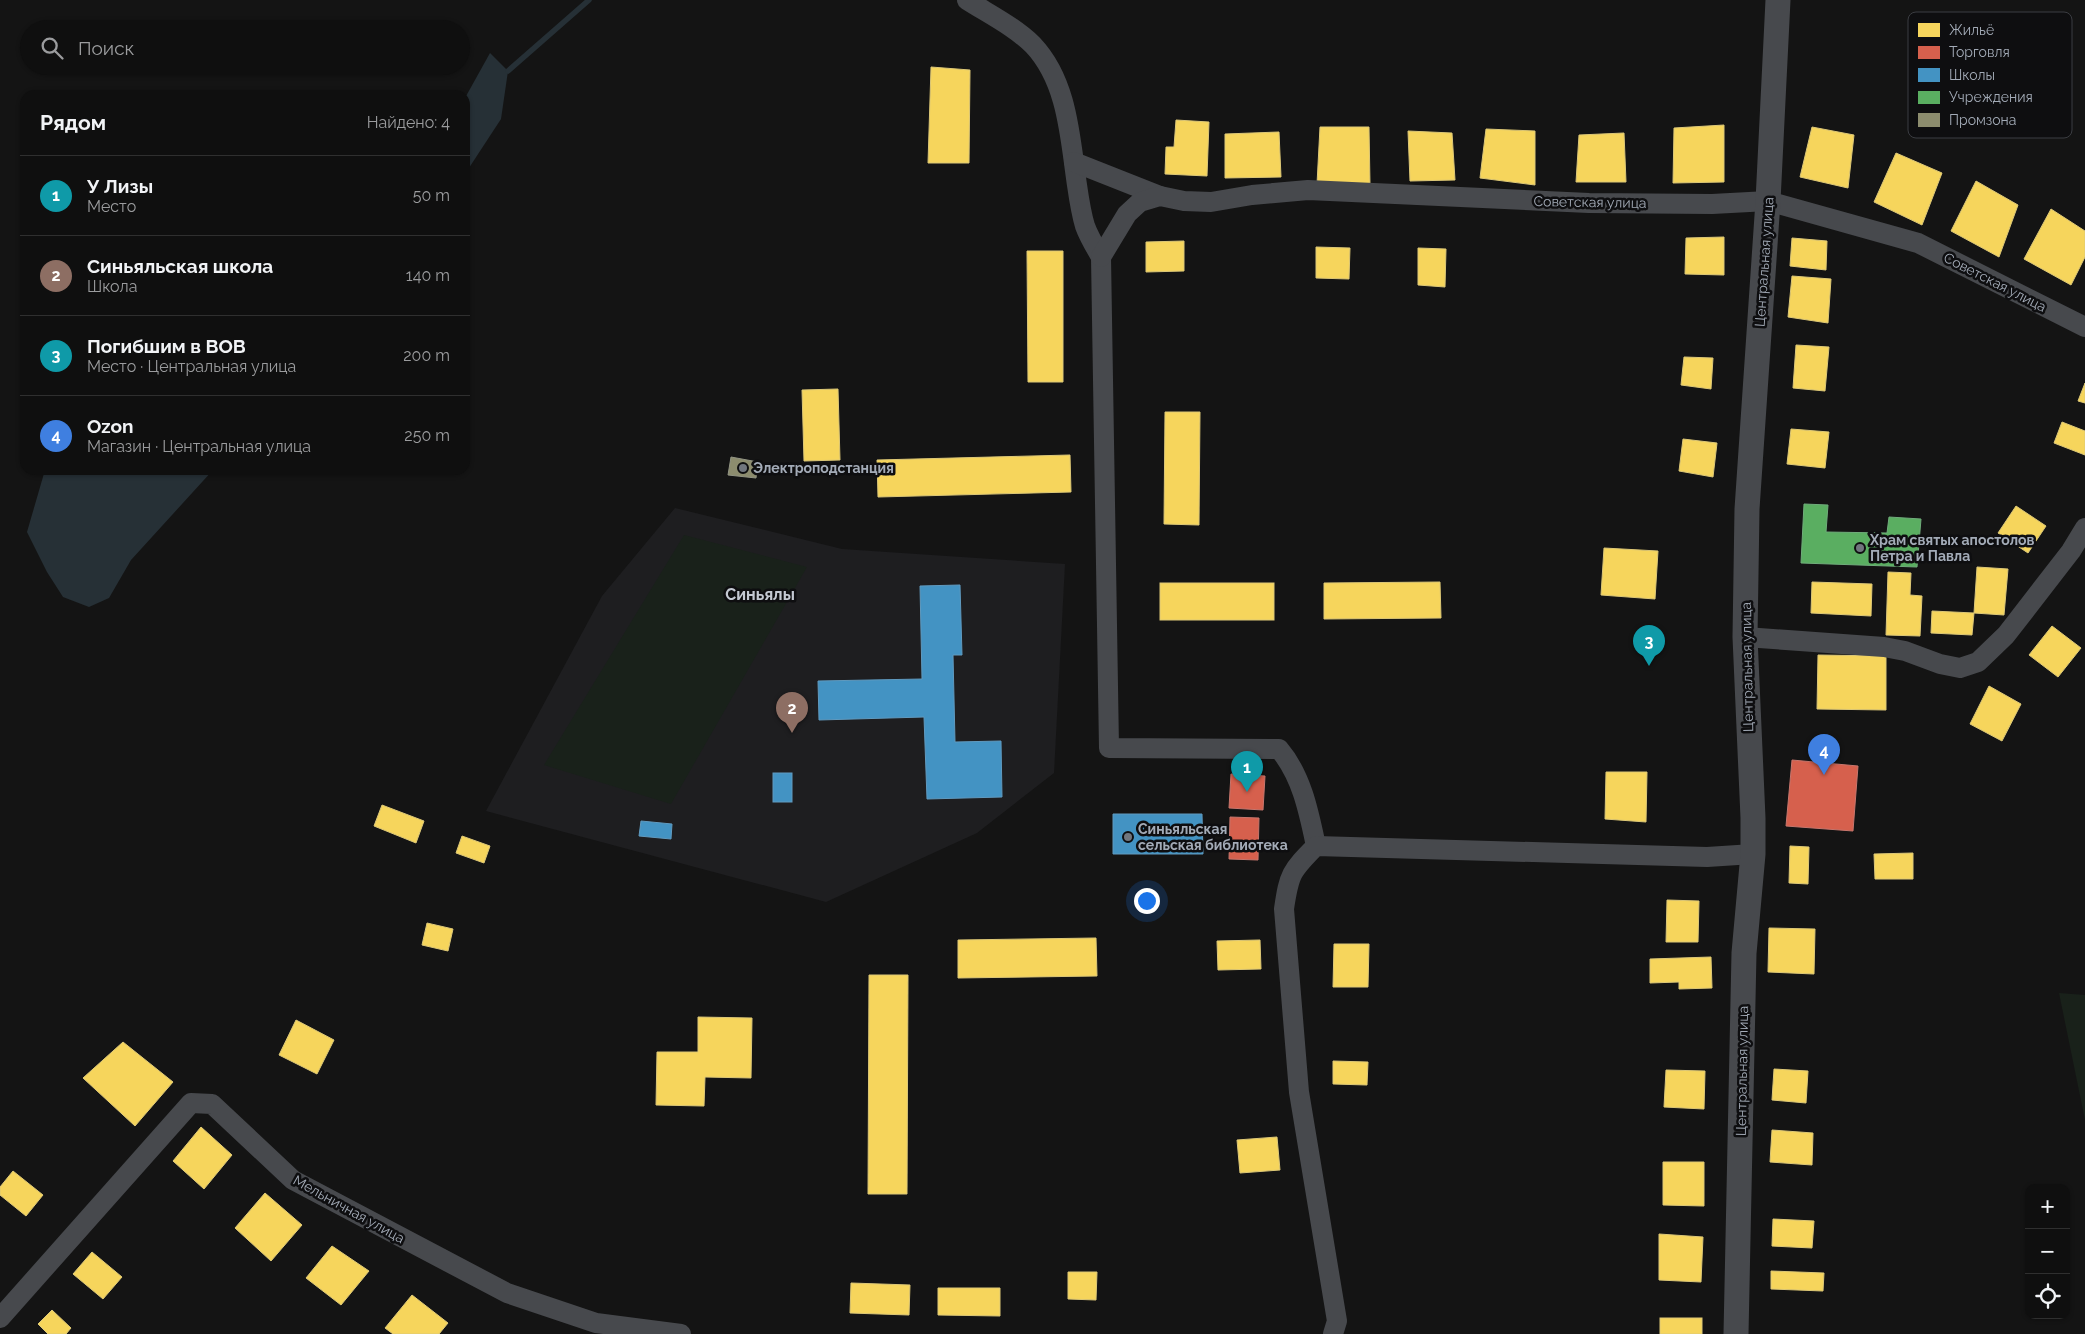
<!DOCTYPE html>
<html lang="ru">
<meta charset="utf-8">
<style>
:root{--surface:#0f0f0f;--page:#181818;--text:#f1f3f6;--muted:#9b9c9e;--line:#2f2f2f;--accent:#0b8043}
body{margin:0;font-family:Raleway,sans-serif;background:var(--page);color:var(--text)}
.controls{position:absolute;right:15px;bottom:15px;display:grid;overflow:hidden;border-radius:10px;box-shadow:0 1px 4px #0004}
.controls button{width:45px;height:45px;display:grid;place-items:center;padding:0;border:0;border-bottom:1px solid var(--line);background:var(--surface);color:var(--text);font:25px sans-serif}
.you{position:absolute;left:1146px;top:900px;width:18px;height:18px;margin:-12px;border:4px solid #fff;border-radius:50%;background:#1a73e8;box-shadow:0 0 0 8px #1a73e833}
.badge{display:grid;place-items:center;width:32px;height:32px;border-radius:50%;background:var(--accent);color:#fff;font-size:16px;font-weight:700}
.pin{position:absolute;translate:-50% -41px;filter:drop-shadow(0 1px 2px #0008)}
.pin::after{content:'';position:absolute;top:26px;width:18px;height:15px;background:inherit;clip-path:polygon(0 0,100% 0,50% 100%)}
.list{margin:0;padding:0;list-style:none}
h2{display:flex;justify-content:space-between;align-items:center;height:65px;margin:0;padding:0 20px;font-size:21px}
h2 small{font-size:16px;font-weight:400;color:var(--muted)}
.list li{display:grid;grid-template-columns:32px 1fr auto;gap:15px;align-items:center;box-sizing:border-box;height:80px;padding:0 20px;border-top:1px solid var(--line)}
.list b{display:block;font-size:19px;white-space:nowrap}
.list p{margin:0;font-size:16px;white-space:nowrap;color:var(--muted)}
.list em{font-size:16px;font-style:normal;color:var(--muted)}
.icon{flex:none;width:28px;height:28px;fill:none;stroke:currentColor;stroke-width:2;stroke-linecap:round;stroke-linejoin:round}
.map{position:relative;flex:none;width:2085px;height:1334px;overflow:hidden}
.search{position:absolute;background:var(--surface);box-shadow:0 1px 4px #0004;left:20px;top:20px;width:450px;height:55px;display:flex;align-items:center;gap:12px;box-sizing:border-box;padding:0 18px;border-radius:28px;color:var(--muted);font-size:19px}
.panel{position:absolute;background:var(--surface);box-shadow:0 1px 4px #0004;left:20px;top:90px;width:450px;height:385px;border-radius:15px}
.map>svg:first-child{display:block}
.built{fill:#1e1e20}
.green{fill:#19211a}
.water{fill:#263036}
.homes{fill:#f6d55c;stroke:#ddc877}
.shops{fill:#d6604d;stroke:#c7766d}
.schools{fill:#4393c3;stroke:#609abf}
.public{fill:#5aae61;stroke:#70ad7b}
.industry{fill:#8c8c6e;stroke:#939584}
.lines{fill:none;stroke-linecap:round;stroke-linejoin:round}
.stream{stroke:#263036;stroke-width:5.5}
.minor{stroke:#47494d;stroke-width:20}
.tertiary{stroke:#47494d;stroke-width:25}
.poi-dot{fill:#71767e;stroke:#0e0e10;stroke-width:2}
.labels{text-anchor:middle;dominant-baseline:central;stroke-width:5;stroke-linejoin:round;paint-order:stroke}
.street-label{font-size:14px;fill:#a3abb7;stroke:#0e0e10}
.poi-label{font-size:14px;font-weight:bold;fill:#a3abb7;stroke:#0e0e10;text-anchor:start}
.quarter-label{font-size:16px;font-weight:bold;fill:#c4c9d2;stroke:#0e0e10}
.key{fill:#0e0e10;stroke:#3b3d42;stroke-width:1}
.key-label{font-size:14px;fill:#a3abb7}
</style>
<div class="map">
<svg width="2085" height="1334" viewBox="0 0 2085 1334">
<rect width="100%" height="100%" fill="#141414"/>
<polygon class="built" points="675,508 842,549 1065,564 1054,773 977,833 826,902 486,811 602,596"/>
<g class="green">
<polygon points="684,535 807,567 671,804 544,765"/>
<polygon points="2059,993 2085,995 2085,1120"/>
</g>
<g class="water">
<polygon points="490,53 508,71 501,119 465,174 465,98"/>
<polygon points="45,470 213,470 131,560 109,598 89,607 63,597 47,572 27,532"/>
</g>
<g class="homes">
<polygon points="931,67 970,70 969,163 928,163"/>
<polygon points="1176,120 1209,122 1207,176 1165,174 1166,147 1174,147"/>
<polygon points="1724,125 1724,182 1673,183 1674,128"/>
<polygon points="1320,127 1369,127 1370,185 1317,184"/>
<polygon points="1812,127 1854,135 1848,188 1800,177"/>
<polygon points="1486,129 1535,131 1535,185 1480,178"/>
<polygon points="1408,131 1452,133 1455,180 1410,181"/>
<polygon points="1279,132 1281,177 1225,178 1225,134"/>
<polygon points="1624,133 1626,182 1576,182 1579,135"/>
<polygon points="1896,153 1942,173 1922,225 1874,202"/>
<polygon points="1976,181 2018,205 1999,257 1951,231"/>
<polygon points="2051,209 2085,231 2085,257 2071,285 2024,259"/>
<polygon points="1724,237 1724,275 1685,274 1686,238"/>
<polygon points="1792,238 1827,241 1826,270 1790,266"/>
<polygon points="1184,241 1184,271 1146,272 1146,242"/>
<polygon points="1316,247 1350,248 1349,279 1316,278"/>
<polygon points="1418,248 1446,249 1445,287 1418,285"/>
<polygon points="1027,251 1063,251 1063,382 1028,382"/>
<polygon points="1792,276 1831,279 1828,323 1788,317"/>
<polygon points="1796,345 1829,347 1825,391 1793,388"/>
<polygon points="1684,357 1713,358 1711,389 1681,385"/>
<polygon points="2085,383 2085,403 2078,401"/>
<polygon points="838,389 840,460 804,461 802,390"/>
<polygon points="1165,412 1200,412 1199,525 1164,524"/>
<polygon points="2062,422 2085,431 2085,455 2054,443"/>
<polygon points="1791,429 1829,432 1825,468 1787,464"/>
<polygon points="1683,439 1717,443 1713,477 1679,471"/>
<polygon points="1070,455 1071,492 878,497 877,460"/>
<polygon points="2016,506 2046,526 2028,553 1998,533"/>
<polygon points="1604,548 1658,551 1655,599 1601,595"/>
<polygon points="1977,567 2008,569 2004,615 1974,613"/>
<polygon points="1888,572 1911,573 1910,595 1922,596 1920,636 1886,635"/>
<polygon points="1440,582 1441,618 1324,619 1324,583"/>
<polygon points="1812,582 1872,584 1871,616 1811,613"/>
<rect x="1160" y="583" width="114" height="37"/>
<polygon points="1932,611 1974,613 1972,635 1931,633"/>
<polygon points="2052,626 2081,648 2058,677 2029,655"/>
<polygon points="1818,655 1886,656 1886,710 1817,709"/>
<polygon points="1989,686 2021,704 2002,741 1970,724"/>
<polygon points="1606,772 1647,772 1646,822 1605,819"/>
<polygon points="382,805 424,821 416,843 374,826"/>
<polygon points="462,836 490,846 484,863 456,853"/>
<polygon points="1790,846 1809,847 1808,884 1789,883"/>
<polygon points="1913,853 1913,879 1875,879 1874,854"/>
<polygon points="1667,900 1699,901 1698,942 1666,942"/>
<polygon points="427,923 453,929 448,951 422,945"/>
<polygon points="1769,928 1815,929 1814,974 1768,972"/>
<polygon points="1096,938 1097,976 958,978 958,940"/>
<polygon points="1260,940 1261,969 1218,970 1217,941"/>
<polygon points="1334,944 1369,944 1368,987 1333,987"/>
<polygon points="1711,957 1712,988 1679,989 1679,982 1650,983 1650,959"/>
<polygon points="869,975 908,975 907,1194 868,1194"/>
<polygon points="698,1017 752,1018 751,1078 705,1077 704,1106 656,1105 657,1052 698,1052"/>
<polygon points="296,1020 334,1040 317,1074 279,1055"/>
<polygon points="123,1042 173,1082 135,1126 83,1078"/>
<polygon points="1333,1061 1368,1062 1367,1085 1333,1084"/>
<polygon points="1774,1069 1808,1071 1806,1103 1772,1100"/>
<polygon points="1666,1070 1705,1071 1704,1109 1664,1107"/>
<polygon points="201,1127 232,1155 204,1189 173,1161"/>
<polygon points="1772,1130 1813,1133 1812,1165 1770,1162"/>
<polygon points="1277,1137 1280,1170 1240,1173 1237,1140"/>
<polygon points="1663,1162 1704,1162 1704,1206 1663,1205"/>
<polygon points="13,1171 43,1195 26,1216 0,1195 0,1187"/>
<polygon points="265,1193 302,1225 271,1261 235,1228"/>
<polygon points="1773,1219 1814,1221 1812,1248 1772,1246"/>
<polygon points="1659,1234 1703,1237 1701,1282 1659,1280"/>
<polygon points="332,1246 369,1271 341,1305 306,1278"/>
<polygon points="92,1252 122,1277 103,1299 73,1274"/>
<polygon points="1771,1271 1824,1273 1823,1291 1771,1289"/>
<polygon points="1068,1272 1097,1272 1096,1300 1068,1299"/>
<polygon points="851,1283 910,1285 909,1315 850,1313"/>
<polygon points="938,1288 1000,1288 1000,1316 938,1315"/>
<polygon points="412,1295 448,1323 439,1334 393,1334 385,1328"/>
<polygon points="52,1310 71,1328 66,1334 48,1334 38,1324"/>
<rect x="1660" y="1318" width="42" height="16"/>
</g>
<g class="shops">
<polygon points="1792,760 1858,766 1853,831 1786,826"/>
<polygon points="1231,774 1265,776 1263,810 1229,808"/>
<polygon points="1230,817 1259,818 1258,860 1229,859"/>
</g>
<g class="schools">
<polygon points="960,585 962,655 953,655 955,742 1001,741 1002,797 927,799 924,717 819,720 818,681 922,679 920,586"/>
<rect x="773" y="773" width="19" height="29"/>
<polygon points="1113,814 1202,814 1203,854 1113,854"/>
<polygon points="641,821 672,824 671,839 639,836"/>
</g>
<polygon class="public" points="1804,504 1828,505 1826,532 1887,533 1889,517 1921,519 1917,567 1801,563"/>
<polygon class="industry" points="731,457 758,462 756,478 728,475"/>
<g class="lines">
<polyline class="stream" points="508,71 589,0"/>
<g class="minor">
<path d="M967,0c22,14 48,27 66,45 35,37 37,93 44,140 2,14 4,28 8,41 4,11 10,21 16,31l8,491 170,1c23,27 30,64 37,97"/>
<polyline points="1074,162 1160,196"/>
<polyline points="1101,257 1127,214 1140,202 1160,196 1184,201 1211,202 1252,195 1308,190 1589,203 1712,204 1768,201 1918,243 2085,327"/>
<polyline points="1745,637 1884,647 1905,651 1940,664 1960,668 1978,662 2006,635 2071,551 2085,528"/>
<polyline points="0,1318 191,1103 212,1104 293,1180 507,1293 596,1323 681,1334"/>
<path d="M1333,1334l4,-13 -38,-229 -15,-183c5,-35 7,-38 32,-63l391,11 46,-3"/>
</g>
<polyline class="tertiary" points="1736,1334 1744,953 1753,854 1753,818 1745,637 1747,509 1768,201 1778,0"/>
</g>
<g class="poi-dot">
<circle cx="743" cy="468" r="5"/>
<circle cx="1860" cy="548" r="5"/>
<circle cx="1128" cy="837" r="5"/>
</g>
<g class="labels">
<g class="street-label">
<text transform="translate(1590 202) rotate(1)">Советская улица</text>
<text transform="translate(1764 262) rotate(-86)">Центральная улица</text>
<text transform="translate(1995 282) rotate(27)">Советская улица</text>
<text transform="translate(1747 667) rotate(-91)">Центральная улица</text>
<text transform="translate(1742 1071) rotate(-89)">Центральная улица</text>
<text transform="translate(349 1209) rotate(29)">Мельничная улица</text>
</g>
<g class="poi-label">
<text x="753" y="468">Электроподстанция</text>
<text x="1870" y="540">Храм святых апостолов<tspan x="1870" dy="16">Петра и Павла</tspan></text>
<text x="1138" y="829">Синьяльская<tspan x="1138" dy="16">сельская библиотека</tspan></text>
</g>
<g class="quarter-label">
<text x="760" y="594">Синьялы</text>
</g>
</g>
<rect x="1908" y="12" width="164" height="126" rx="8" class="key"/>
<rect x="1918" y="23" width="22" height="14" fill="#f6d55c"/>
<rect x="1918" y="46" width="22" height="13" fill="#d6604d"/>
<rect x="1918" y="68" width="22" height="14" fill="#4393c3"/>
<rect x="1918" y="91" width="22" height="13" fill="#5aae61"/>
<rect x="1918" y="113" width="22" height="14" fill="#8c8c6e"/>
<g class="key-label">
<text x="1949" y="35">Жильё</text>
<text x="1949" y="57">Торговля</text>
<text x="1949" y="80">Школы</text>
<text x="1949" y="102">Учреждения</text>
<text x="1949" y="125">Промзона</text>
</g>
</svg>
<div class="controls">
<button>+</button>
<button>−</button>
<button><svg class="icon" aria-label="locate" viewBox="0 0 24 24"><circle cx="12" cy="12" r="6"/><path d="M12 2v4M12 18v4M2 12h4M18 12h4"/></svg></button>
</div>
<div class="you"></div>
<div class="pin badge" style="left:1247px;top:792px;background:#0f9aa8">1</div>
<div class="pin badge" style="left:792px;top:733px;background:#8d6e63">2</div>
<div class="pin badge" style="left:1649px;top:666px;background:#0f9aa8">3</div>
<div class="pin badge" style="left:1824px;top:775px;background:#3f7fe0">4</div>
<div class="search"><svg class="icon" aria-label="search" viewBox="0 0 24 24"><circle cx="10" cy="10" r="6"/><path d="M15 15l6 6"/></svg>Поиск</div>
<section class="panel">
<h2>Рядом<small>Найдено: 4</small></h2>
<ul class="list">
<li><span class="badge" style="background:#0f9aa8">1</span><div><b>У Лизы</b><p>Место</p></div><em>50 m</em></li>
<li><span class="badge" style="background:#8d6e63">2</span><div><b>Синьяльская школа</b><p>Школа</p></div><em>140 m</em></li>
<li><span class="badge" style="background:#0f9aa8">3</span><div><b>Погибшим в ВОВ</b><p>Место · Центральная улица</p></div><em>200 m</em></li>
<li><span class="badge" style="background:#3f7fe0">4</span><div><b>Ozon</b><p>Магазин · Центральная улица</p></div><em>250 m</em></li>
</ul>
</section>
</div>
